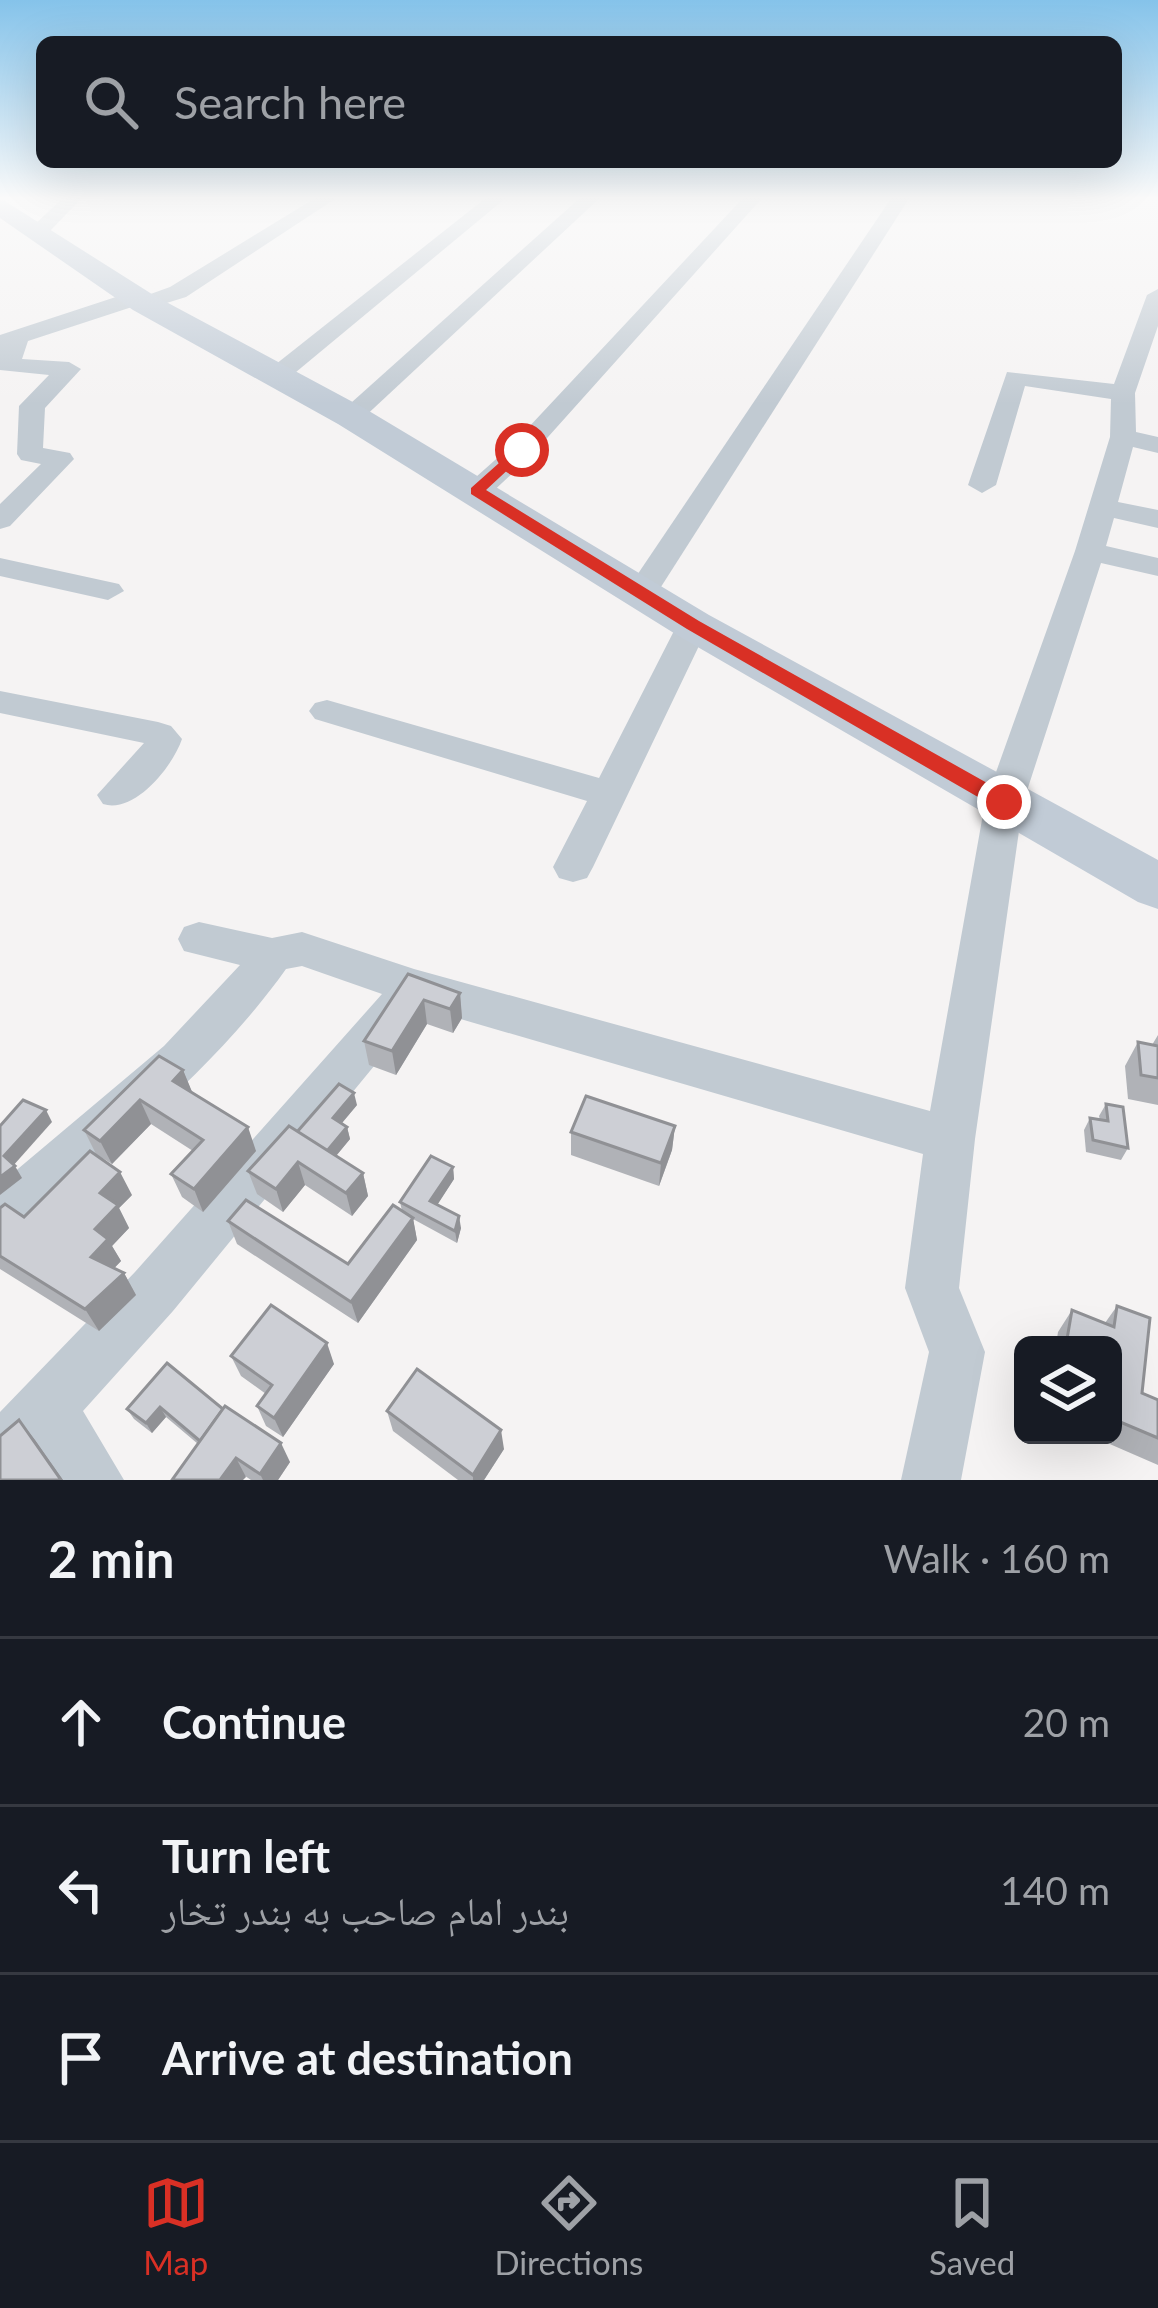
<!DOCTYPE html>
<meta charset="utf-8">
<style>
:root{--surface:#171b24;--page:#20242c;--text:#f1f3f6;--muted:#9ea1a6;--line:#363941;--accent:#d93025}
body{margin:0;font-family:Lato,"Noto Naskh Arabic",sans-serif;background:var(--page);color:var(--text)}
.controls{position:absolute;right:36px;bottom:36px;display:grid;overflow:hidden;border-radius:18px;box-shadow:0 12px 48px #0002}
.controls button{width:108px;height:108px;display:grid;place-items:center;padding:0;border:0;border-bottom:3px solid var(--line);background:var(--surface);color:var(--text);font:60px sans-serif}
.stop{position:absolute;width:36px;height:36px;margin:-27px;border:9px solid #d93025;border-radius:50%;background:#fff}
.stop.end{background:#d93025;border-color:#fff;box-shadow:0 3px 12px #0008}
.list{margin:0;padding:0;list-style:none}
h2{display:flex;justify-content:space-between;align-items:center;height:156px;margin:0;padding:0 48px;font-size:51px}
h2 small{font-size:39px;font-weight:400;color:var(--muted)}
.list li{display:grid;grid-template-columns:78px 1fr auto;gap:36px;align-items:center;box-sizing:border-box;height:168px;padding:0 48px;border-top:3px solid var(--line)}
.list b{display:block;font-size:45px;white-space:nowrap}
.list p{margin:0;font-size:39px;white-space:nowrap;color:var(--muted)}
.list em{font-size:39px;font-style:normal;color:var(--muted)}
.icon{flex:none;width:66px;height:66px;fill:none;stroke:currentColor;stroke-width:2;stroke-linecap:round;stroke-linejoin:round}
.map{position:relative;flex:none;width:1158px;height:1480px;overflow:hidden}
.search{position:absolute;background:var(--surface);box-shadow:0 12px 48px #0002;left:36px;right:36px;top:36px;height:132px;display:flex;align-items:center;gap:30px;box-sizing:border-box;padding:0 42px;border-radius:18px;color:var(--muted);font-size:45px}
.sheet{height:660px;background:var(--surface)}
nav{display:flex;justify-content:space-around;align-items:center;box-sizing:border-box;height:168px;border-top:3px solid var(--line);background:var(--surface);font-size:33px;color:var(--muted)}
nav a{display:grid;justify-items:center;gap:6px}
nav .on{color:var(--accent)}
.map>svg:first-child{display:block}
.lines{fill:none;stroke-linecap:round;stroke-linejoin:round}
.street{fill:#c1cad2;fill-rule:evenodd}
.secondary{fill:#c1cbd6;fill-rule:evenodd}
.wall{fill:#b0b2b7}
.shaded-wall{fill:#909195}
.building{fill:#cdcfd5;stroke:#909195;stroke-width:3}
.route{fill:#d93025}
</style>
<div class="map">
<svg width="1158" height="1480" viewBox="0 0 1158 1480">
<rect width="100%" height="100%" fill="#f5f3f3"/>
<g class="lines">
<g class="street">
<polygon points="64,197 83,197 47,234 33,234 33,226"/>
<polygon points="317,197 338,197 186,297 144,310 135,306 28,341 22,359 69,362 81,369 45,408 43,448 70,453 74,459 10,526 0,529 0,504 41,464 21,460 17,454 19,406 49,375 0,370 0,335 128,293 145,296 170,287"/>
<polygon points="487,197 507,197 284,382 266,382 266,372"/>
<polygon points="581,197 601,197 360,421 342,421 338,416 342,411"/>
<polygon points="744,197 763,197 531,456 487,497 467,497 463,491 467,485 513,444"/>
<polygon points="892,197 910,197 659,590 643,599 632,597 627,590"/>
<path d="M1158,289v37l-23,67 1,39 22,5v16l-25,-6 -15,55 40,8v18l-44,-10 -8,28 52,12v18l-57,-13 -78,240 -48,336 -16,149 26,64 -24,128h-60l28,-128 -24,-64 18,-134 -507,-148 -5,15 -238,290 -90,100 41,69h-65l-17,-27 -21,21 -21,6v-68l135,-140 247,-278 -80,-28 -16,3c-74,104 -175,180 -268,265l-18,8v-58l164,-138 76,-81 -56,-14 -6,-12 6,-12 15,-5 73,16 30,-6 112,37 516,142 55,-308 90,-252 35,-114 1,-38 -86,-13 -29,99 -14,8 -14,-8 39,-113 107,12 33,-89z"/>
<polygon points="0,558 119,584 124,591 108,600 0,576"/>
<polygon points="693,615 709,625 593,867 587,878 573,882 559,878 553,867 587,801 315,719 309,711 315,703 327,700 599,778 677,625"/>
<path d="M0,691l158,31 13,4 11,13c-10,29 -48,75 -79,65l-6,-9 47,-52 -144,-30z"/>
</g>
<polygon class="secondary" points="0,198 155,296 364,408 709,615 1158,860 1158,909 1138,902 677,635 338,424 133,310 0,218"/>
</g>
<g class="wall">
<polygon points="408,974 460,993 462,1018 453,1033 427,1024 396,1075 369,1065 364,1041"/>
<polygon points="1158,1035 1158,1105 1128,1099 1125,1066 1138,1042 1152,1045"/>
<polygon points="183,1070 192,1093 256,1151 203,1212 182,1197 171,1174 193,1151 151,1124 112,1164 96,1154 84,1130"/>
<polygon points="1106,1104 1128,1148 1121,1160 1086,1152 1084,1130 1090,1118 1100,1120 1099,1116"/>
<polygon points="357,1105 342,1123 347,1127 350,1139 336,1156 363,1173 368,1196 352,1216 305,1185 283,1212 257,1194 248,1171 297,1132"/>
<polygon points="675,1126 672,1150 659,1186 571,1155 571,1132"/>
<polygon points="453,1167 454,1179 437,1205 461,1228 457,1243 413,1219 417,1240 358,1323 237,1244 228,1221 348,1264 402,1211 400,1202"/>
<polygon points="132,1195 119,1208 129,1228 112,1246 121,1261 114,1268 124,1273 136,1295 99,1331 0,1269 0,1208 24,1217"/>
<polygon points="1117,1306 1142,1393 1158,1400 1158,1465 1089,1435 1113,1435 1113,1345 1056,1345 1058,1332 1072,1310 1105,1323"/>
<polygon points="231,1356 334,1364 283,1437 266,1426 257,1406 266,1394 241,1376"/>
<polygon points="127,1409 223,1409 290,1462 278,1480 251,1480 198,1444 166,1417 152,1433 134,1419"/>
<polygon points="387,1411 504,1449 484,1480 458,1480 393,1431"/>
</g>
<g class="shaded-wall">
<polygon points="460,993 462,1018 453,1033 450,1009"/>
<polygon points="424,1000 427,1024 396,1075 392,1051"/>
<polygon points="183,1070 193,1094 173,1081"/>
<polygon points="354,1093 357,1105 336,1130 333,1118"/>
<polygon points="140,1100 151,1124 112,1164 100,1141"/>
<polygon points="46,1110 52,1122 12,1167 4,1156"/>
<polygon points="675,1126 672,1150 659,1186 661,1163"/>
<polygon points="248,1127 256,1151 203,1212 194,1189"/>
<polygon points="347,1127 350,1139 326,1168 322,1156"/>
<polygon points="298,1162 305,1185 283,1212 276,1189"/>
<polygon points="15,1166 22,1178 0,1195 0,1177"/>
<polygon points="453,1167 454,1179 432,1213 430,1201"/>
<polygon points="120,1172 132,1195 119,1208 129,1228 112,1246 121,1261 104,1279 91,1257 100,1193"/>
<polygon points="363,1173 368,1196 352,1216 346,1193"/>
<polygon points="459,1216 461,1228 457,1243 455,1231"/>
<polygon points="413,1218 417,1240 358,1323 351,1302"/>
<polygon points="124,1273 136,1295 99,1331 85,1309"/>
<polygon points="327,1343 334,1364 283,1437 274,1418"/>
<polygon points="160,1407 166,1417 152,1433 146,1423"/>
<polygon points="19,1420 35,1440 63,1480 61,1480"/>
<polygon points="501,1430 504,1449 484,1480 473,1480 473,1475"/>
<polygon points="281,1443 290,1462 278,1480 263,1480 260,1474"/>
<polygon points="236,1458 246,1477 243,1480 220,1480"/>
</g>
<g class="building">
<polygon points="408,974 460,993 450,1009 424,1000 392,1051 364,1041"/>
<polygon points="1138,1042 1158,1046 1158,1078 1141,1075"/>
<polygon points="159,1056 183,1070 173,1081 248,1127 194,1189 171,1174 203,1140 140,1100 100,1141 84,1130"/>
<polygon points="339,1084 354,1093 333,1118 347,1127 327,1151 297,1132"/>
<polygon points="586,1096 675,1126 661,1163 571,1132"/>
<polygon points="23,1100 46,1110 4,1156 15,1166 0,1177 0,1126"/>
<polygon points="1106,1104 1123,1107 1128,1148 1093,1140 1090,1118 1108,1121"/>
<polygon points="289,1126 363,1173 346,1193 298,1162 276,1189 248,1171"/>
<polygon points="90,1151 120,1172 100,1193 118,1205 95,1229 108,1239 91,1257 124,1273 85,1309 0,1256 0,1208 5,1204 24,1217"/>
<polygon points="431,1156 453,1167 430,1201 459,1216 455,1231 400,1202"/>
<polygon points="246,1200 348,1264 393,1205 413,1218 351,1302 228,1221"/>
<polygon points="271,1305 327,1343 274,1418 257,1406 272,1385 231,1356"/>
<polygon points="1117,1306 1150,1318 1142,1393 1158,1400 1158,1438 1113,1419 1113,1345 1066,1345 1072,1310 1114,1327"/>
<polygon points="167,1363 223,1409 200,1441 160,1407 146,1423 127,1409"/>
<polygon points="417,1369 501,1430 473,1475 387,1411"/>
<polygon points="225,1406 281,1443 260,1474 236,1458 220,1480 172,1480"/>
<polygon points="19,1420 61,1480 0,1480 0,1436"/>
</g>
<linearGradient id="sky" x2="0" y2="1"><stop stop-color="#85c3ea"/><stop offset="0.49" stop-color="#fafafa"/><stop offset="1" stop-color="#fafafa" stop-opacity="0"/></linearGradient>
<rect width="1158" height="404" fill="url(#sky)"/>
<polygon class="route" points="517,447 529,450 486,490 699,621 1012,797 1012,808 997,808 687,629 471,494 471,488"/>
</svg>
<div class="controls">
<button><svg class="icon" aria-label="layers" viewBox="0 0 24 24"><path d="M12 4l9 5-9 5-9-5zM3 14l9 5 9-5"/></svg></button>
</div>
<div class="stop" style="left:522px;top:450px"></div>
<div class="stop end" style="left:1004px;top:802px"></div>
<div class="search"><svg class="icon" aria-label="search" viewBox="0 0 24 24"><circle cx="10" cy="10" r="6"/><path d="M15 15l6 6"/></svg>Search here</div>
</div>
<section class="sheet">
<h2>2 min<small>Walk · 160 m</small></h2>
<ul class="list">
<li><svg class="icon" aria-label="ahead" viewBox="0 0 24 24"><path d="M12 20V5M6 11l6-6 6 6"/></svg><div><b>Continue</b></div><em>20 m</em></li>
<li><svg class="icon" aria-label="left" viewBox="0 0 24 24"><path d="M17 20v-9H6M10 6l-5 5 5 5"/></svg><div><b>Turn left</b><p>بندر امام صاحب به بندر تخار</p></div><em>140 m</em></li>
<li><svg class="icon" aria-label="arrive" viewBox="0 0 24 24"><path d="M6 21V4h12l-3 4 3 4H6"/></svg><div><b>Arrive at destination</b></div></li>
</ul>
</section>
<nav>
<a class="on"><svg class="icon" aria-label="map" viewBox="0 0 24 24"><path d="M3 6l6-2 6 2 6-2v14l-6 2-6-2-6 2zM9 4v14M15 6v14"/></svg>Map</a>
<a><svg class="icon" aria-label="directions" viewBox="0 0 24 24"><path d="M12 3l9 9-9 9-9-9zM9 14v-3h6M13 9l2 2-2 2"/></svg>Directions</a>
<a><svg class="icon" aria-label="saved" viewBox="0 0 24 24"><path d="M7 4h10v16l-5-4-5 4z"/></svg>Saved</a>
</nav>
